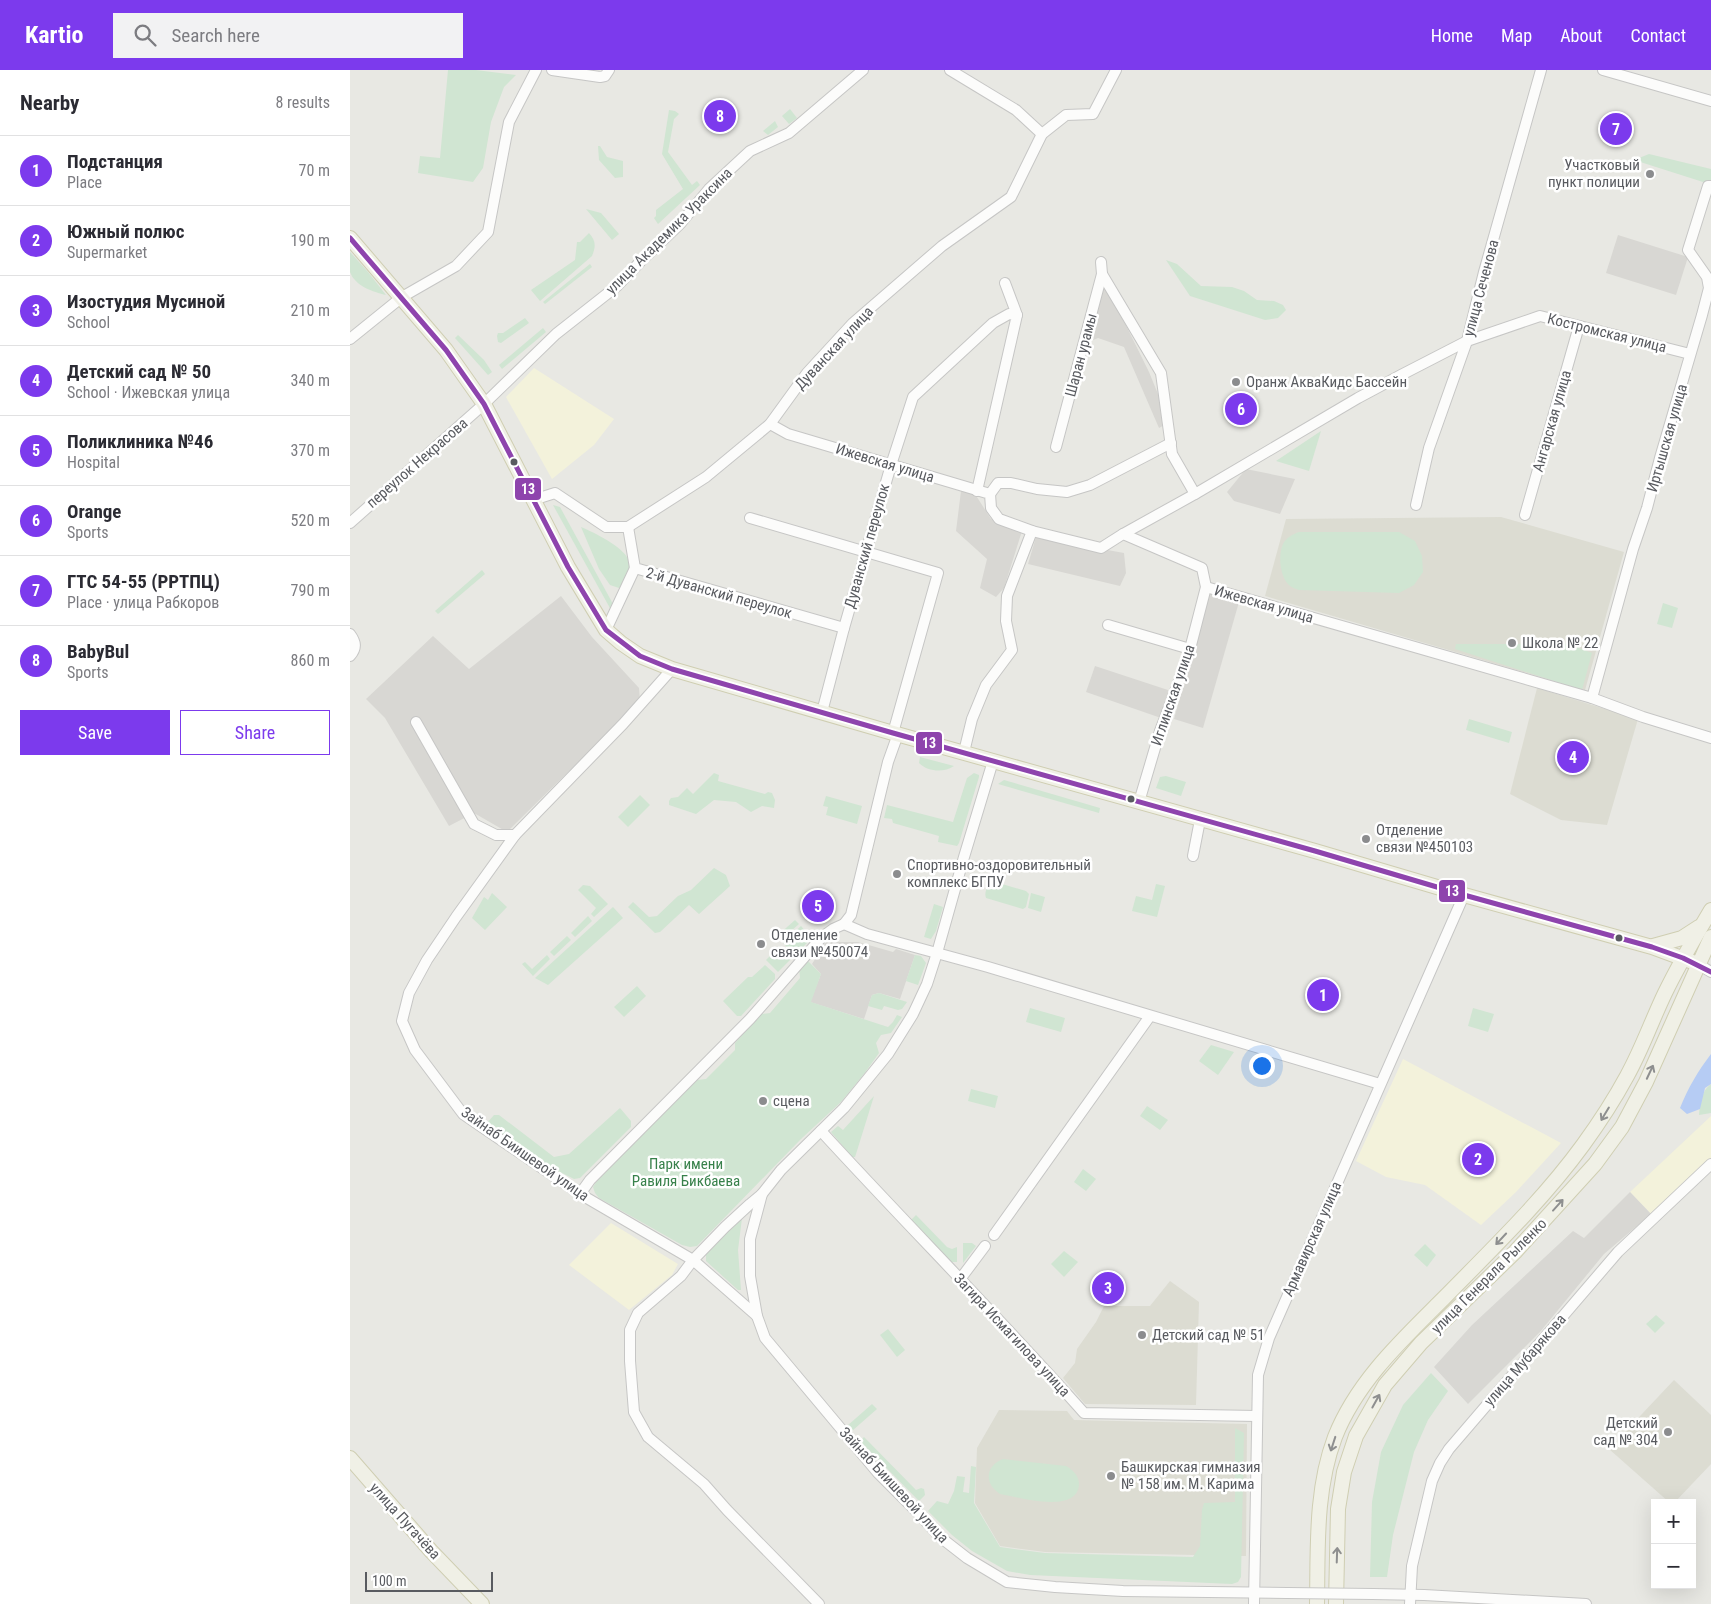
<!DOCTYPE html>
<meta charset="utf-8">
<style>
:root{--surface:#fff;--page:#f2f2f3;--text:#2b2b33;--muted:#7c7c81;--line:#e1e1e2;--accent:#7c3aed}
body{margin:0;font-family:"Roboto Condensed",sans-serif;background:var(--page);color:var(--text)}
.controls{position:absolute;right:15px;bottom:15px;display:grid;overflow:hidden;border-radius:0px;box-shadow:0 5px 20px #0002}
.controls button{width:45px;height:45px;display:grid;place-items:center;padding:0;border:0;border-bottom:1px solid var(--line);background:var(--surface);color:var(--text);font:25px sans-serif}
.scale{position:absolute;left:15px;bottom:12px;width:128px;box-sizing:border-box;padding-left:5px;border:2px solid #595b60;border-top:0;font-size:14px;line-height:18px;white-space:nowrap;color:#595b60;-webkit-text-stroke:4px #fff;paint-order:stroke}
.you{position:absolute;left:911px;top:995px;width:18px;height:18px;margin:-12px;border:4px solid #fff;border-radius:50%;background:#1a73e8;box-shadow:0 0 0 8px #1a73e833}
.badge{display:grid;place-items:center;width:32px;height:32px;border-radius:50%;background:var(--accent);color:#fff;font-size:16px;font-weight:700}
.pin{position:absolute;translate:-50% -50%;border:2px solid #fff;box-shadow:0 1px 5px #0006}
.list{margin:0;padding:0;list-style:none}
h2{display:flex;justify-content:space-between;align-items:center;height:65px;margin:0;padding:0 20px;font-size:21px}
h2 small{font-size:16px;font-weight:400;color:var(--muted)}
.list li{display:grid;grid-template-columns:32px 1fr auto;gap:15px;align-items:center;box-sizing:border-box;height:70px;padding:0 20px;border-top:1px solid var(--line)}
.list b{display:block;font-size:19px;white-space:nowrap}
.list p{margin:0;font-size:16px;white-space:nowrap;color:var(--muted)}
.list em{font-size:16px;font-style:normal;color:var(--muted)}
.actions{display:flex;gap:10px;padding:15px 20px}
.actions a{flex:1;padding:11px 0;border:1px solid var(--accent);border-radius:0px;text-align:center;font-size:18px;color:var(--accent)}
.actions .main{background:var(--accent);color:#fff}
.icon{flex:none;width:28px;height:28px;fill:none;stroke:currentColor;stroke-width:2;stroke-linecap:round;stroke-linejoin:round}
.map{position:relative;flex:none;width:1361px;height:1534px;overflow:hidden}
header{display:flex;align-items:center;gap:30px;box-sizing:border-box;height:70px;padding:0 25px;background:var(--accent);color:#fff}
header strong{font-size:24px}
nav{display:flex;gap:28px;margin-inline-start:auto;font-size:18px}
.search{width:350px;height:45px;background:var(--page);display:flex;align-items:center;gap:12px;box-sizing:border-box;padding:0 18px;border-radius:0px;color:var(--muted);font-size:19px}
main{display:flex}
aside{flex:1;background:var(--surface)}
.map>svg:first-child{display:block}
.commercial{fill:#f3f2db}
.industrial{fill:#d8d7d3}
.education{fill:#dcdcd2}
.green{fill:#d0e5d2}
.water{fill:#b6ccf4}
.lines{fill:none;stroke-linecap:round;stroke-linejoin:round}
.minor-casing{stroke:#c6c6c5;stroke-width:12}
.major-casing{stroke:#cfceb2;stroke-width:16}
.minor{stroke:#fcfcfb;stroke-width:10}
.major{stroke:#f0f0e6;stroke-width:14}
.minor-bridge-casing{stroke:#c6c6c5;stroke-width:12;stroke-linecap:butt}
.minor-bridge{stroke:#fcfcfb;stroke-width:10}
.bus-1-casing{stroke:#fff;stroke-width:9}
.bus-1{stroke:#8e44ad;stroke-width:5}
.oneway{stroke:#8e8f8f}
.poi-dot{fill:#8b8c8e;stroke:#fff;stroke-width:2}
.bus-dot{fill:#595b60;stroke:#fff;stroke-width:2}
.labels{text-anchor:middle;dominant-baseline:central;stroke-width:5;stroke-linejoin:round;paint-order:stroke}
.poi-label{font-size:15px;fill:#595b60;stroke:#fff;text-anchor:start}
.street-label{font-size:15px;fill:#595b60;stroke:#fff}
.park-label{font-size:15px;fill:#38814b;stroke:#fff}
.line-badge{stroke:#fff;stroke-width:2}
.badge-label{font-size:14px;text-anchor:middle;font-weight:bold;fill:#fff}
</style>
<header>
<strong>Kartio</strong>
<div class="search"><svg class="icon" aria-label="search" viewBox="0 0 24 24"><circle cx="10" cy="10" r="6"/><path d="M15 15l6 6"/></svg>Search here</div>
<nav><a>Home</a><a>Map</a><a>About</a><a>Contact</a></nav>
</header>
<main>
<aside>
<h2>Nearby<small>8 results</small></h2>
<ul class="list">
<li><span class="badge">1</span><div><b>Подстанция</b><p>Place</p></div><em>70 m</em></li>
<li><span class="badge">2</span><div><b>Южный полюс</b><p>Supermarket</p></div><em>190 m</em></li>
<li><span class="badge">3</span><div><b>Изостудия Мусиной</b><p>School</p></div><em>210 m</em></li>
<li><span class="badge">4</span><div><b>Детский сад № 50</b><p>School · Ижевская улица</p></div><em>340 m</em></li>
<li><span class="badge">5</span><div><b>Поликлиника №46</b><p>Hospital</p></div><em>370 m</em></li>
<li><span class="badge">6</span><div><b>Orange</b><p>Sports</p></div><em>520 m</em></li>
<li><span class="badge">7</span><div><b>ГТС 54-55 (РРТПЦ)</b><p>Place · улица Рабкоров</p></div><em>790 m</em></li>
<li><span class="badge">8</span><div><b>BabyBul</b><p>Sports</p></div><em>860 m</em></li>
</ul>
<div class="actions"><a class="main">Save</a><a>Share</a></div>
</aside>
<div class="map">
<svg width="1361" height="1534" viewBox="0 0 1361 1534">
<rect width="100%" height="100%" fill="#e8e8e3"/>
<g class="commercial">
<polygon points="184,298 264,349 244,375 202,409 156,327"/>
<polygon points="1053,989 1211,1073 1166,1122 1131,1155 1075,1115 1036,1107 1006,1091"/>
<polygon points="1361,1046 1361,1088 1301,1144 1280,1122"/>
<polygon points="261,1153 328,1194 322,1205 279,1240 219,1195"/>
</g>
<g class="industrial">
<polygon points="1268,165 1338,187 1326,225 1256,203"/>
<polygon points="753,214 758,219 799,302 812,334 816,354 809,358 774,277 748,268 741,271 739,268"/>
<polygon points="896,399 945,409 930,444 884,431 877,422"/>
<polygon points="611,421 625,424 641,449 672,461 654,518 646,527 630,518 637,489 606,461"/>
<polygon points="686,467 774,483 776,503 770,516 678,494"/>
<polygon points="859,524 889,532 853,658 824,649"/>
<polygon points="211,526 242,567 289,618 290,631 157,762 124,743 99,756 35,648 16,629 83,566 119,599"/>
<polygon points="745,596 821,621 811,648 736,622"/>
<polygon points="476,872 508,872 543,882 546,879 565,885 550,929 529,923 522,925 514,949 460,932 471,904 462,894"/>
<polygon points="1280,1122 1301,1144 1254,1184 1190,1262 1118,1334 1084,1297 1122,1255 1223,1161 1234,1168"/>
</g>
<g class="education">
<polygon points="1151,447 1274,482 1235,620 915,526 936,449"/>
<polygon points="1187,618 1288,649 1257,755 1211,750 1160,724"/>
<polygon points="820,1211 849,1232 846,1335 735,1334 713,1308 725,1293 727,1279 746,1252 754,1236 800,1236"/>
<polygon points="1324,1310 1361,1345 1361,1394 1324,1433 1320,1433 1259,1379"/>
<polygon points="649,1340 717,1341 724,1350 897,1354 896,1486 695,1482 650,1476 625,1433 627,1378"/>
</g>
<g class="green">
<polygon points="98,0 126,0 166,5 154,17 141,52 133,98 123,112 68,103 70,86 90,88"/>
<polygon points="440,39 447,48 439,54 432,46"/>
<polygon points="319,40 325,41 329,44 324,49 318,82 342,115 347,111 350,115 308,154 304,148 306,146 306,140 333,119 312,84"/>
<polygon points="425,51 428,57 418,65 413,61"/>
<polygon points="248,76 250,76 257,87 273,91 273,107 265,108 249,90"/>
<polygon points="1299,84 1361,99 1361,111 1353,112 1284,90"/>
<polygon points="236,139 251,143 269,164 262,170"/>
<path d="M239,163c7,8 7,13 3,23l-52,45 -9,-11 44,-30 2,-18h3z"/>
<path d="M0,182l18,20 18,23c-13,-3 -31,-9 -36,-23 0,-5 0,-14 0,-20z"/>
<polygon points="816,190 827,194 851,216 882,217 894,221 907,230 924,231 933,235 936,240 928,248 915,250 840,226"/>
<polygon points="240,194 242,197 195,234 193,232"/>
<polygon points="175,248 179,253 151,273 148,272 147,266 148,263 153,263"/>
<polygon points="193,258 196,262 152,299 149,295"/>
<polygon points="108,265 134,290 142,302 138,305 105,268"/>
<polygon points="971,361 959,401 926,391"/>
<polygon points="203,435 210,437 263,534 261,540"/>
<path d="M231,457c12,5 41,19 47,32 4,9 -3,22 -9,29l-9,-3 -11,-16z"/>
<path d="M949,462h100l16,9 7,15 1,16 -9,13 -15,8 -100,-3c-3,-1 -9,-3 -11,-6 -8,-9 -10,-29 -5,-40 3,-6 10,-10 16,-12z"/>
<polygon points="132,500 135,504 88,544 85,541"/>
<polygon points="1313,533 1328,538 1322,558 1307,554"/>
<polygon points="1106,574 1218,574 1242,583 1232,620 1105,579"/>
<polygon points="1119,649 1162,662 1159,673 1116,660"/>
<path d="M570,687l34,9c-10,7 -26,6 -35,-3z"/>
<polygon points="364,703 369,705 368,711 415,724 418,722 422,723 425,730 424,738 412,736 401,742 386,732 364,730 346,744 319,735 319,731 321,728 328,727 337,718 343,724"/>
<polygon points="624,703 629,705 629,707 609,773 607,776 588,772 589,766 543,753 542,749 534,748 537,735 603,752 617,708"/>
<polygon points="816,706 836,712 831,726 806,718 810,707"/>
<polygon points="654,710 750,738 749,743 648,714"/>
<polygon points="290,725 300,735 278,757 268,747"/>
<polygon points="476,726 512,736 507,754 476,745 478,737 473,736"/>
<polygon points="364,798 376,805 380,816 349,844 339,835 310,862 305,863 278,837 283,832 299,847 307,846 328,826 341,820"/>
<path d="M642,811l34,10 3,3 -3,13 -3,2 -37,-11c-2,-6 1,-12 6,-17z"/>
<polygon points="806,814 815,816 807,847 782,841 786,826 802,830"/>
<polygon points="233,815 240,816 258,834 244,847 241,844 246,838 228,820"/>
<polygon points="142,823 157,837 135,860 122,848 134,827 138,830"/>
<polygon points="681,823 695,827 691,842 678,838"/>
<polygon points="584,834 593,837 586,861 581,869 574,867"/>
<polygon points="263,837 273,848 198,915 185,908"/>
<polygon points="238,846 242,851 225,867 221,863"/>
<polygon points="445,850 449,854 431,870 427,866"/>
<polygon points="451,856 457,863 459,871 445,885 433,873"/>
<polygon points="217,866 221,870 204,886 200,882"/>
<polygon points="430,876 442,888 428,902 416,890"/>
<polygon points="197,885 200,889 183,906 172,894 175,892 182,899"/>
<polygon points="565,885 571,886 576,893 568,915 556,911"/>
<polygon points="456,889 471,904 461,932 538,957 543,952 547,945 552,947 541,963 531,965 526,973 529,983 514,1004 491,1032 451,1069 347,1176 340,1177 332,1175 249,1128 245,1123 243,1117 246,1112 294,1062 347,1010 356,1009 385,980 385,973 411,944 420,943 450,908 449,896"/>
<polygon points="415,895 425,904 425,909 391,946 387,946 373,931 398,907 402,907"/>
<polygon points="287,916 296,926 274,947 264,937"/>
<polygon points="529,923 557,932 552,939 548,940 534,936 532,940 518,936 522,925"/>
<polygon points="680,938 715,948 711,962 676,952"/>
<polygon points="1123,938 1144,944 1138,962 1118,956"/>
<polygon points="861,975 884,982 868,1005 849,991"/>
<path d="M1361,1014v29l-12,2c1,-11 2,-24 12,-31z"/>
<polygon points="621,1019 648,1026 645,1038 618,1031"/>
<polygon points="524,1026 506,1084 505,1087 502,1087 481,1062 488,1056 493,1060"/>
<polygon points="797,1036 818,1050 810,1060 790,1046"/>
<polygon points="270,1038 281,1051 281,1057 230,1108 224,1109 196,1095 136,1054 144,1045 149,1045 204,1087 219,1084"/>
<polygon points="733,1099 746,1109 736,1121 724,1112"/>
<polygon points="566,1145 597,1177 602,1179 607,1177 607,1192 599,1192 559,1152"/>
<polygon points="392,1148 388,1180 391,1220 388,1220 356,1191 356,1183"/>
<polygon points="613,1173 622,1173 626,1176 613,1193"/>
<polygon points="1075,1174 1086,1185 1077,1197 1064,1185"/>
<polygon points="714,1181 728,1192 714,1207 701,1194"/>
<polygon points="1306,1245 1315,1253 1305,1263 1296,1254"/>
<polygon points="538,1259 555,1280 547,1287 530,1265"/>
<polygon points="1081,1303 1098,1321 1078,1350 1064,1382 1043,1465 1037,1507 1020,1507 1022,1432 1031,1382 1053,1335"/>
<polygon points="522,1334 527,1339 502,1361 497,1356"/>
<polygon points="885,1358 894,1363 891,1507 888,1512 882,1514 680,1505 657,1501 622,1481 602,1465 578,1441 587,1431 598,1434 604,1421 607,1406 615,1407 613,1422 619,1423 621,1396 626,1397 624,1433 650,1477 695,1483 843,1487 850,1476 852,1440 854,1433 885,1432"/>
<polygon points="514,1367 566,1420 571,1418 574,1419 575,1425 569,1431 510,1371"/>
<path d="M653,1389l63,7c7,4 13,10 13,18 -1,31 -61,13 -79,10 -16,-10 -15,-28 3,-35z"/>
</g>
<path class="water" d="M1361,984v30l-6,4 -5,21 -13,5 -7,-6c8,-20 18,-37 31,-54z"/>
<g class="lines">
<defs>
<g id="minor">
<polyline points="202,0 250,7 255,6 259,0"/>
<polyline points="600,0 666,40 692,64"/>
<polyline points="1253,0 1361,31"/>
<polyline points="752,204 811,303 822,384 845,424"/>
<polyline points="655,213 667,245"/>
<polyline points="0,269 52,227 106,196 138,162 159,52 186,0"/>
<polyline points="420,354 438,364 640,424 641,438 649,449 682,461 751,478 773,464 852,498 856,517 840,579 826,619 810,661 789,732"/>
<polyline points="706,377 752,204 751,192"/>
<polyline points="640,424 648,413 661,413 687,419 717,422 740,415 821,373"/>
<polyline points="183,430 205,423 256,457 278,457 356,407 420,354 457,303 503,253 592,176 661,127 692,64 716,45 743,44 766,0"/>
<polyline points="1066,435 1079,378 1117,271 1134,202 1191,0"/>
<polyline points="1175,445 1229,256"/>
<polyline points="400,448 588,503 543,663"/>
<polyline points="0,453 134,334 206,264 267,216 291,191 330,154 359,119 400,81 439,63 513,0"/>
<polyline points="278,457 285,498 494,558"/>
<polyline points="773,464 845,424 1008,328 1051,305 1117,271 1190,246 1340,284"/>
<polyline points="856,517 1242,628 1293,647 1361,668"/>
<polyline points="758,555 840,579"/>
<polyline points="256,560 285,498"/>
<path d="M0,564c6,8 7,14 0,22"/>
<polyline points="1242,628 1283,479 1297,438 1310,388 1352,245 1359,218 1357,207 1338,180 1358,116 1361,116"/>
<polyline points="472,642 494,558 541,395 563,327 643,253 659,244 667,245 627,421"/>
<polyline points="66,652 124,754 146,765 165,765 273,654 322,599"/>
<polyline points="614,682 622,649 636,615 662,580 656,551 657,526 682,461"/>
<polyline points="643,691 614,787 587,883 577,914 563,944 538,984 494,1038 431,1100 412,1124 400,1169 400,1206 407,1246 415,1268 528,1403 570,1445 590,1467 617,1488 657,1512 705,1517 773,1521 937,1523"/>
<polyline points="165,765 106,847 77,890 59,923 52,951 65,980 113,1044 230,1124 343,1190 407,1246"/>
<polyline points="843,786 850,750"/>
<polyline points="494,854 517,864 638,897 1030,1014"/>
<polyline points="1348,894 1361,902"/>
<path d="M471,1061c87,95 178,186 263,282l173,3"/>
<polyline points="230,1124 240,1110 400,949 472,867 483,859 494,854 501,845 538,692 548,664"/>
<polyline points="412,1124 400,1134 375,1157 343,1190 331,1206 288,1243 280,1260 280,1291 284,1342 298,1367 354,1414 377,1440 469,1534"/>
<polyline points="644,1165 800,946"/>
<polyline points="611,1208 635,1176"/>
<polyline points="1023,1524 1074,1525 1236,1534"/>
<polyline points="904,1534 908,1305 919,1268 1114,825"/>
<polyline points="1060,1534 1062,1496 1082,1411 1090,1393 1099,1379 1268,1182 1361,1094"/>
</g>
<g id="major">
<polyline points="0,168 96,280 134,334 218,497 256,560 271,573 290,586 322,599 543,663 965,781 1114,825 1302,877 1348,894"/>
<polyline points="1303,876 1332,868 1349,857"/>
<polyline points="0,1388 81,1481 132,1534"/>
<path d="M967,1534c1,-56 -2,-114 18,-167 22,-56 68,-98 109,-139 48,-49 99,-98 139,-153 16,-22 31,-45 44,-69 15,-27 25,-56 38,-83 14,-29 30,-56 46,-83"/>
<polyline points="986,1534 988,1439 994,1402 1006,1366 1035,1315 1071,1273 1165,1182 1245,1094 1272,1057 1296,1012 1361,867"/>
</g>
</defs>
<use href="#minor" class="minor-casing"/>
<use href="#major" class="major-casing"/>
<use href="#minor" class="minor"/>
<use href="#major" class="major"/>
<defs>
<polyline id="minor-bridge" points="937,1523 1023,1524"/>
</defs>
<use href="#minor-bridge" class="minor-bridge-casing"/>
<use href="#minor-bridge" class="minor-bridge"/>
<defs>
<polyline id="bus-1" points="0,168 96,280 134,334 218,497 256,560 290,586 322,599 543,663 965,781 1114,825 1302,877 1333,888 1361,902"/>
</defs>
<use href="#bus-1" class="bus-1-casing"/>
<use href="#bus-1" class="bus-1"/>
</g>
<defs><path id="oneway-shaft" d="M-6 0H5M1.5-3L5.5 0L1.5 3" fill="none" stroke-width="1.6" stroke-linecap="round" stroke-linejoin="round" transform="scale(1.25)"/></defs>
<g class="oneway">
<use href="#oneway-shaft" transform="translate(1300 1002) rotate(-65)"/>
<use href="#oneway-shaft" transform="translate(1255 1044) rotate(121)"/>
<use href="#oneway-shaft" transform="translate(1208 1135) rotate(-48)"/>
<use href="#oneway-shaft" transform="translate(1151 1169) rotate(133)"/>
<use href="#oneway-shaft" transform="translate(1026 1331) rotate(-61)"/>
<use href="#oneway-shaft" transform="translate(983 1374) rotate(108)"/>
<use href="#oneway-shaft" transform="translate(987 1485) rotate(-88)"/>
</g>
<g class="poi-dot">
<circle cx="1300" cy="104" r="5"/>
<circle cx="886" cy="312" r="5"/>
<circle cx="1162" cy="573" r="5"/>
<circle cx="1016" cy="769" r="5"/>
<circle cx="547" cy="804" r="5"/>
<circle cx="411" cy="874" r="5"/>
<circle cx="413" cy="1031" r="5"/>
<circle cx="792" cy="1265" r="5"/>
<circle cx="1318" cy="1362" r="5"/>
<circle cx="761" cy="1406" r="5"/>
</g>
<g class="bus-dot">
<circle cx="164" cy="392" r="4.5"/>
<circle cx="781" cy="729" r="4.5"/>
<circle cx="1269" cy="868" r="4.5"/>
</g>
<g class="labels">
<g class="poi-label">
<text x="1290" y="95" text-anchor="end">Участковый<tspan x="1290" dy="17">пункт полиции</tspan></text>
<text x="896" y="312">Оранж АкваКидс Бассейн</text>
<text x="1172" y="573">Школа № 22</text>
<text x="1026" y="760">Отделение<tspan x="1026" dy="17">связи №450103</tspan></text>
<text x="557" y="795">Спортивно-оздоровительный<tspan x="557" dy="17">комплекс БГПУ</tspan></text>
<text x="421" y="865">Отделение<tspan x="421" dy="17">связи №450074</tspan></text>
<text x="423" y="1031">сцена</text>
<text x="802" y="1265">Детский сад № 51</text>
<text x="1308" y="1353" text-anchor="end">Детский<tspan x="1308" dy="17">сад № 304</tspan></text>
<text x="771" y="1397">Башкирская гимназия<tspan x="771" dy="17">№ 158 им. М. Карима</tspan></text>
</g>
<g class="street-label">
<text transform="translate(319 161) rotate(-45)">улица Академика Ураксина</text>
<text transform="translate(1131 218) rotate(-75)">улица Сеченова</text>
<text transform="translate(1257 263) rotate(14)">Костромская улица</text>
<text transform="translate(484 278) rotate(-47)">Дуванская улица</text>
<text transform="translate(731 285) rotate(-75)">Шаран урамы</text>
<text transform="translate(1202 351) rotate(-74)">Ангарская улица</text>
<text transform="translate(1317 368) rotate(-74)">Иртышская улица</text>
<text transform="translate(67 393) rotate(-41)">переулок Некрасова</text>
<text transform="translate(535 393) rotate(17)">Ижевская улица</text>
<text transform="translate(517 476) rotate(-74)">Дуванский переулок</text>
<text transform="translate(369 523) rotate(16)">2-й Дуванский переулок</text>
<text transform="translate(914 534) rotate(16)">Ижевская улица</text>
<text transform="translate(823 625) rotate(-71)">Иглинская улица</text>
<text transform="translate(175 1084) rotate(35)">Зайнаб Биишевой улица</text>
<text transform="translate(962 1169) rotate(-66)">Армавирская улица</text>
<text transform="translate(1139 1206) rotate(-45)">улица Генерала Рыленко</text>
<text transform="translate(662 1265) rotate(47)">Загира Исмагилова улица</text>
<text transform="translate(1175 1290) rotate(-49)">улица Мубарякова</text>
<text transform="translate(544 1415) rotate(47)">Зайнаб Биишевой улица</text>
<text transform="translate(55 1451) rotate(48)">улица Пугачёва</text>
</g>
<g class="park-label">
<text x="336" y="1094">Парк имени<tspan x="336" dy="17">Равиля Бикбаева</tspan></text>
</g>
</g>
<g class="line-badge">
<rect x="164" y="407" width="28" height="24" rx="5" fill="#8e44ad"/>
<rect x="565" y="661" width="28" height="24" rx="5" fill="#8e44ad"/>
<rect x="1088" y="809" width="28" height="24" rx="5" fill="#8e44ad"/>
</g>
<g class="badge-label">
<text x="178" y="424">13</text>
<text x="579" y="678">13</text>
<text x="1102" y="826">13</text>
</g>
</svg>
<div class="controls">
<button>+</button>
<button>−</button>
</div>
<div class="scale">100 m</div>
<div class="you"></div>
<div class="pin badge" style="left:973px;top:925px">1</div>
<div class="pin badge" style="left:1128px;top:1089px">2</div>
<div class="pin badge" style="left:758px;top:1218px">3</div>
<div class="pin badge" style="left:1223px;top:687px">4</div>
<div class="pin badge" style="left:468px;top:836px">5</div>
<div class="pin badge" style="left:891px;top:339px">6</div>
<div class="pin badge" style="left:1266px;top:59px">7</div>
<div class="pin badge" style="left:370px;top:46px">8</div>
</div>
</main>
